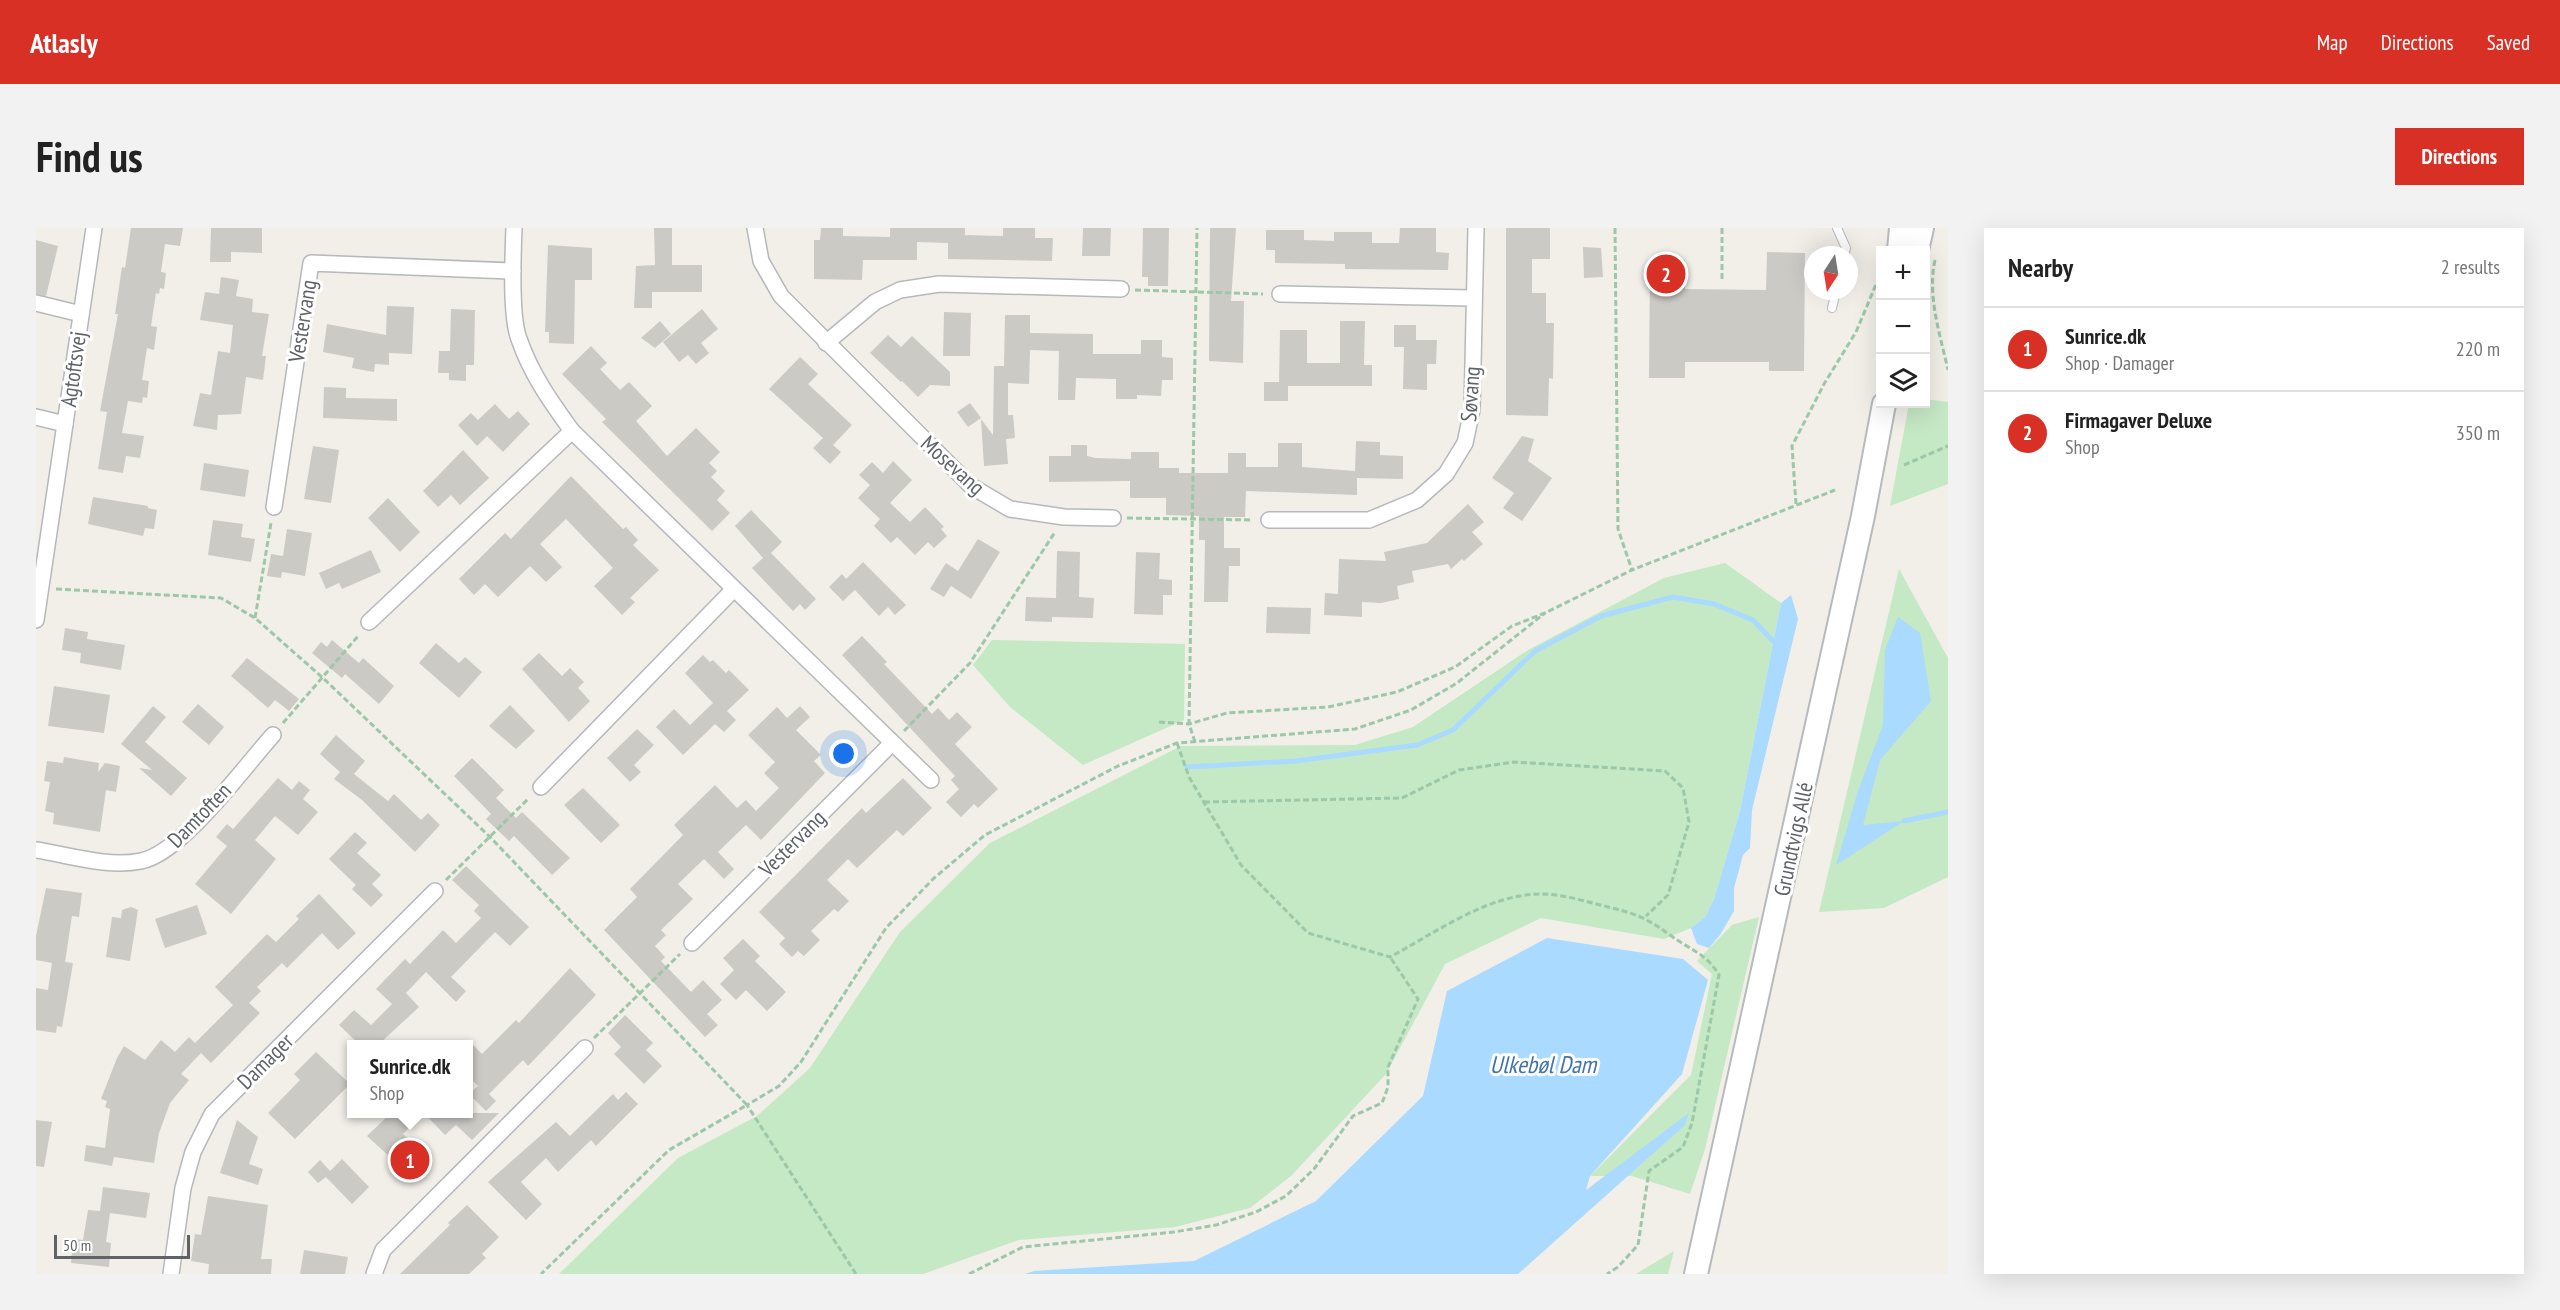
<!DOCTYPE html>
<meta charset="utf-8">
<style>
:root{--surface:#fff;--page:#f2f2f2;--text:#222;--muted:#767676;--line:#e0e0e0;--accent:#d93025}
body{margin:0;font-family:"PT Sans Narrow",sans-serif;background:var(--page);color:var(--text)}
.controls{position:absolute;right:18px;top:18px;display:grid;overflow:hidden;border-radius:0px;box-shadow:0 6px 24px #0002}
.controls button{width:54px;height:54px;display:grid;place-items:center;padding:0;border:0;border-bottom:2px solid var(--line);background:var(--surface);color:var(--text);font:30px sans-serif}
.compass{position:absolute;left:1768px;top:18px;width:54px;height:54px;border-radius:50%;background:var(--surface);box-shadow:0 6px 24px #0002;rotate:192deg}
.scale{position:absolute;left:18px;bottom:15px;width:136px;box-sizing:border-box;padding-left:6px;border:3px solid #5f6368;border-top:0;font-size:16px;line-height:21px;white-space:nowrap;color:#5f6368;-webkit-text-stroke:4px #fff;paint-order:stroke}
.you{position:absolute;left:808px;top:526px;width:21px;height:21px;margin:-15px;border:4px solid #fff;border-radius:50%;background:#1a73e8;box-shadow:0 0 0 9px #1a73e833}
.badge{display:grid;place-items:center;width:39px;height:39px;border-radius:50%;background:var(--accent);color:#fff;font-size:20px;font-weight:700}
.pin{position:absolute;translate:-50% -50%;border:3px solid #fff;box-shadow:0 2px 6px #0006}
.popup{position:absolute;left:311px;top:812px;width:126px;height:78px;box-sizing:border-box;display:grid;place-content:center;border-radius:0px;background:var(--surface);filter:drop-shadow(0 2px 4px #0005);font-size:20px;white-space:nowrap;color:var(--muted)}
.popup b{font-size:22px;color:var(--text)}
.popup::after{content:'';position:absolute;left:50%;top:100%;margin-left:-12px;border:12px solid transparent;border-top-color:var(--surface)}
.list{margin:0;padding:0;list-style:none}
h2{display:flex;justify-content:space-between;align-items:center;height:78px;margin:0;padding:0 24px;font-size:26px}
h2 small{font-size:20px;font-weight:400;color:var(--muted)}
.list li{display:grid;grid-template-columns:39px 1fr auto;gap:18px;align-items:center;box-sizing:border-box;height:84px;padding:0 24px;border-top:2px solid var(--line)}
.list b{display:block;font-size:22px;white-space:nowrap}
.list p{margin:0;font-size:20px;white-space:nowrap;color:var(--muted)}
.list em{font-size:20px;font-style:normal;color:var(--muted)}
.icon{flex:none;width:33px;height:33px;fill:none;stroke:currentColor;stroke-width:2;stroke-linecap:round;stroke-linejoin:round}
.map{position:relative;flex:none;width:1912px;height:1046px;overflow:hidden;border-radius:0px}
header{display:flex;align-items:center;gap:36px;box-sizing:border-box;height:84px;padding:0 30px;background:var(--accent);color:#fff}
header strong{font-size:28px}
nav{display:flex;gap:33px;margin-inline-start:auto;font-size:21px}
.intro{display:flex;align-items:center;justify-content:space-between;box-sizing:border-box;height:144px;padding:0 36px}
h1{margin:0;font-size:42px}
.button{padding:15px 27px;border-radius:0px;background:var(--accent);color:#fff;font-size:21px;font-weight:700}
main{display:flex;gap:36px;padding:0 36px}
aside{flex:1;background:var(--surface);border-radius:0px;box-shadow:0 6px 24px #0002}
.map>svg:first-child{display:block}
.green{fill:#c5e8c5}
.water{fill:#aadaff}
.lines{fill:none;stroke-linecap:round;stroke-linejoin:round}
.stream{stroke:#aadaff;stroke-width:5}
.building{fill:#cccac5}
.lane-casing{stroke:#b5b8bc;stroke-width:10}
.street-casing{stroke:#b5b8bc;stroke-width:18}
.secondary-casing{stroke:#b6babf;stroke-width:26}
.path{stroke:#9cc7a9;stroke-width:3;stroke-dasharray:6 3;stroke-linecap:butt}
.lane{stroke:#fff;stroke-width:8}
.street{stroke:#fff;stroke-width:15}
.secondary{stroke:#fff;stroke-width:22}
.labels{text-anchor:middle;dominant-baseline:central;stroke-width:6;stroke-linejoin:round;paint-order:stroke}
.street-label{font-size:22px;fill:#5f6368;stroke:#fff}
.water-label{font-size:24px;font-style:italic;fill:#4174aa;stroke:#fff}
</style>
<header>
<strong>Atlasly</strong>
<nav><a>Map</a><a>Directions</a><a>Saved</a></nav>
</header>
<div class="intro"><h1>Find us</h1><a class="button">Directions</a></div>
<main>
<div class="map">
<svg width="1912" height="1046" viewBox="0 0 1912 1046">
<rect width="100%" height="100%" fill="#f1efe8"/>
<g class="green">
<polygon points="1890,171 1912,174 1912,256 1854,278 1873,176 1890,176"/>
<polygon points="1689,335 1745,375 1704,583 1678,671 1669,689 1655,700 1628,711 1505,690 1409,736 1350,846 1255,948 1214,980 1139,999 983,1012 887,1046 523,1046 642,930 721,888 774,840 864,704 954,615 1145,518 1319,517 1377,499 1492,422 1628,350"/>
<polygon points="1863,341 1912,430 1912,649 1848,680 1783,684"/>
<polygon points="956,412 1149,416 1148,492 1047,537 974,479 937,437"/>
<polygon points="1723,689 1669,921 1654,966 1596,948 1554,948 1655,847 1676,746 1661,733 1696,697"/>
<polygon points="1638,1023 1632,1046 1600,1046"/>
</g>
<g class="water">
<polygon points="1755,367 1762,391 1716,582 1714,620 1707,627 1698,660 1698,683 1684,707 1673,720 1661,716 1655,700 1669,689 1678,671 1704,583 1745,375"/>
<polygon points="1862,389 1884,405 1895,473 1844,532 1827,597 1868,593 1800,637 1822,563 1847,497 1849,422"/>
<polygon points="1511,710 1647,731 1672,752 1646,846 1554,948 1550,962 1653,885 1649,897 1482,1046 989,1046 998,1043 1158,1033 1280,973 1387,868 1411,763"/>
</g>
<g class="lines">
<g class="stream">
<polyline points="1151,539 1260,533 1381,517 1417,502 1499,423 1565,388 1637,369 1678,376 1717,392 1739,415"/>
<polyline points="1868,593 1912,584"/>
</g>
</g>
<g class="building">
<polygon points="95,0 147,0 144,18 129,16 125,44 130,45 128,61 124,60 123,66 120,65 115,98 121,99 118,122 111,120 106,152 113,153 111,170 107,169 106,175 92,173 86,205 108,208 104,230 90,228 87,245 62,241 71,184 64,183 82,86 79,86 86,39 89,40"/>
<polygon points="175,0 226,0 226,25 195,24 195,34 174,34"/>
<polygon points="618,0 636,0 636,37 666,37 666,64 616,64 616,80 598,80 600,38 619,37"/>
<polygon points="785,0 807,0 807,8 854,9 854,0 929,0 929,7 967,8 967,0 999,0 999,10 1017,10 1016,33 912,31 912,15 881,14 881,32 827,32 826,52 778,51 778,12 784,12"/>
<polygon points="1047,0 1075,0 1074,28 1046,28"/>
<polygon points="1107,0 1133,0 1132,58 1112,58 1112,49 1106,49"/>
<polygon points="1174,0 1200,0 1195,73 1208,73 1207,135 1173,133"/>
<polygon points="1364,0 1400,0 1400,24 1413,25 1412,42 1309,41 1309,36 1239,35 1239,22 1230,22 1230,2 1268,2 1268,12 1298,13 1298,4 1336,4 1336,15 1363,15"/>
<polygon points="1470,0 1514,0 1514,31 1496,31 1496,65 1510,65 1510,95 1518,95 1517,151 1513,150 1512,188 1470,187"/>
<polygon points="0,12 22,18 10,68 0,66"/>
<polygon points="512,17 556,20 556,52 539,52 538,116 513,115 513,104 509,104"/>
<polygon points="1547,19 1565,20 1567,49 1548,50"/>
<polygon points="1731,24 1769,25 1768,143 1733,143 1733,134 1649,134 1649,150 1613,150 1614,31 1649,32 1649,61 1730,62"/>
<polygon points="185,49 203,52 200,68 217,71 216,84 233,86 226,128 230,128 227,152 210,149 205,186 182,187 181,202 157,198 164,165 175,167 182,123 194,125 197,97 164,92 169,64 183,66"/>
<polygon points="351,78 378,79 376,126 353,125 353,137 339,136 338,144 316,140 318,130 287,124 291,96 350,107"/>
<polygon points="415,81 439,82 438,137 430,137 430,153 413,152 413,145 402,145 403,123 414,123"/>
<polygon points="666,81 682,101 665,115 673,125 660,136 652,127 643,134 627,114"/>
<polygon points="908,84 935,85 934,128 907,128"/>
<polygon points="969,87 994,87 994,105 1057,106 1057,126 1105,126 1105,112 1126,112 1126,129 1137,130 1137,152 1126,152 1125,168 1101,167 1101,171 1080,171 1080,151 1040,150 1039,172 1022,172 1023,123 994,122 993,156 972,155 972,187 977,187 979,210 970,211 972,236 948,238 945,191 957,207 958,138 968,138"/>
<polygon points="624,93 635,106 619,120 605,110"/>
<polygon points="1304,93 1329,93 1328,137 1336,137 1336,158 1252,158 1252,173 1228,173 1228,154 1243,154 1244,102 1271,102 1271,135 1304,135"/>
<polygon points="1358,97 1380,97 1380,112 1401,112 1400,136 1391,136 1391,162 1367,161 1368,119 1358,119"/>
<polygon points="852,107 865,119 876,108 914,144 914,158 894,157 882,169 866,153 865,154 834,125"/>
<polygon points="555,118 571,135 564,141 584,162 593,154 616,178 600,193 631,228 660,200 684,224 673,235 681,243 675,249 689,263 681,272 694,285 676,303 566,194 570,191 526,146"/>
<polygon points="764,129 782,146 772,156 816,197 797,217 805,224 794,236 777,220 787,210 733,161"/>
<polygon points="288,159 310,160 310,170 361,171 361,193 287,190"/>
<polygon points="934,175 945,190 932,199 921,184"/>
<polygon points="459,176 473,191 482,183 494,196 467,224 451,208 441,218 422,197 435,185 442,192"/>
<polygon points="1486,208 1498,211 1492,233 1516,250 1486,293 1467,280 1478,265 1456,250"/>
<polygon points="1320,213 1344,214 1344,227 1367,228 1367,251 1321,250 1321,267 1210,263 1209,289 1188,289 1188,320 1204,320 1204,338 1193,338 1192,374 1168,374 1169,312 1163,312 1163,288 1130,287 1130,270 1094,270 1094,253 1013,254 1013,228 1035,228 1035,217 1051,217 1051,228 1060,230 1095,231 1095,224 1123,224 1123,240 1143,240 1143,245 1192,245 1192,225 1210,225 1210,239 1242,239 1242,215 1266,215 1266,239 1319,243"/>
<polygon points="277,218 303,222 295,275 268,271"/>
<polygon points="427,222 453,250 424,277 415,267 402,279 387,263"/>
<polygon points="857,233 876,252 854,275 874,294 889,279 908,299 905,301 911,308 898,320 892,314 879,327 861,309 855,315 838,298 844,291 822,270 834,257 823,247 836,234 847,245"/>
<polygon points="168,235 213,242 209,269 164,262"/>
<polygon points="535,248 587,301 590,299 602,312 597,317 623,342 594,370 599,374 586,387 558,358 577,340 530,291 504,316 526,339 510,354 494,338 462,369 449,356 438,367 423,351 469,305 475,311"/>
<polygon points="57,269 112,278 112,280 121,282 118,301 109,300 107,308 52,296"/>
<polygon points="352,270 384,304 364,324 332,290"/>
<polygon points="1432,276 1448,294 1436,304 1447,316 1428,333 1426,331 1415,341 1412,336 1376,343 1378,354 1361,358 1363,371 1345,375 1326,374 1326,389 1288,387 1289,365 1302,366 1303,331 1350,333 1348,324 1391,315"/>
<polygon points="715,282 746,314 735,325 780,371 769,382 764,376 757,383 716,340 727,330 699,298"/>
<polygon points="177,292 207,296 205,309 219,311 215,334 172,327"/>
<polygon points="251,301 276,305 269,348 246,344 245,350 231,348 235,326 247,328"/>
<polygon points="942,311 964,324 935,371 915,358 908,369 894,361 910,335 922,343"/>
<polygon points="335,322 345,344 306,361 303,355 290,361 283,345"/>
<polygon points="1021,323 1044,324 1043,369 1058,370 1057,390 1016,389 1016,394 989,393 990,369 1020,370"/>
<polygon points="1100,324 1124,325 1123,351 1136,352 1136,367 1127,367 1127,387 1098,386"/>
<polygon points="827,334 870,377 859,387 852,379 843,388 819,362 807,373 793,359 806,346 810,351"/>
<polygon points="1231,379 1275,380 1274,406 1230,405"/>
<polygon points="29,400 52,404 51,411 89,417 85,442 44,435 45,425 26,422"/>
<polygon points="826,408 851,434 848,436 896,486 902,480 913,492 921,484 936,499 919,516 962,561 942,580 938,576 925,589 910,574 923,561 915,552 919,548 806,427"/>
<polygon points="296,412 323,435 327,430 358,458 343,476 309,446 306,450 276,425 285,414 291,419"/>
<polygon points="400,415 423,435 429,429 446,444 423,470 383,435"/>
<polygon points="503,425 526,448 534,440 548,454 542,460 554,473 533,494 486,441"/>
<polygon points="667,427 674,434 677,432 690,445 693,442 713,462 691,483 700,492 688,504 679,496 647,527 620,499 638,481 654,497 677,475 649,445"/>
<polygon points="211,430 263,471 253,483 239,472 232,480 195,448"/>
<polygon points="18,458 74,467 68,505 12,498"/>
<polygon points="162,476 188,499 173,517 146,494"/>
<polygon points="474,477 499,503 480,521 453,498"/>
<polygon points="117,478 130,489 109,514 151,550 135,568 103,540 116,542 85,516"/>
<polygon points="764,478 774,489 760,502 785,527 778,533 789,545 725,612 710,597 682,624 698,641 688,651 668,631 642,656 657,671 625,702 630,707 619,718 629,729 625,733 655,764 667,752 686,772 671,786 682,797 669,809 568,702 601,669 594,661 647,607 638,597 679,557 701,580 710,572 720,583 743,560 728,545 739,534 712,507 741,479 751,490"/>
<polygon points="601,501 618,517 598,537 605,544 594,554 571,530"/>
<polygon points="300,507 329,533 318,546 352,573 358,566 385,592 392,585 404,597 379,624 326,572 298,551 304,544 284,526"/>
<polygon points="28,529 63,535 62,544 69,535 84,538 80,564 70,562 64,604 17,596 18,585 9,583 14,554 8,553 11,533 27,535"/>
<polygon points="436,530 468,562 460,570 480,590 486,584 534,630 516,647 478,608 473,613 450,591 455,586 418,548"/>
<polygon points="242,550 256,562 263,553 274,562 267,571 282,584 262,607 239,588 219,612 240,631 195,686 159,656 191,618 180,609 191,596 197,601"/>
<polygon points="867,550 896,580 867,608 861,602 821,640 812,631 791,652 813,673 802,684 798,681 775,703 784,712 768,728 762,723 756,729 743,716 749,710 723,684 826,580 830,585"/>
<polygon points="547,560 584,597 565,615 528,577"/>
<polygon points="319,604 331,615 321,625 345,647 336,656 347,667 335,679 316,661 320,657 293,631"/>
<polygon points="430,638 493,699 474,718 459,704 415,749 430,763 420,774 390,744 370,765 383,779 343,816 323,816 303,797 318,782 335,797 356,776 340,761 369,731 374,736 407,702 420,715 445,690 438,683 443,677 416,652"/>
<polygon points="10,660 46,665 43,689 36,688 29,734 37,735 34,753 26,799 21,798 20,805 0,802 0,760 12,762 16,735 0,732 0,708"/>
<polygon points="283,666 320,705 302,722 286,705 251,740 246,735 221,759 225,763 213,775 224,785 175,835 165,825 145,846 153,852 134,875 123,905 118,935 78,929 76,938 48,933 50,917 69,920 74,881 69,879 71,873 65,871 81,830 88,818 109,832 125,812 139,824 153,809 159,815 197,777 179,759 231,706 240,714 263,691 260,688"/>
<polygon points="161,677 171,706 129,720 119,691"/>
<polygon points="95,679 102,682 94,733 70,729 76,689 85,690 86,682"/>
<polygon points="707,711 724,728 719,733 750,764 731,783 710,762 700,772 684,756 698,742 687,730"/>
<polygon points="534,740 560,767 492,838 487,832 453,866 460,873 450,883 433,866 442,858 432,848 432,812 446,826 480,792 483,795"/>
<polygon points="589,787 617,815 610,822 626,838 608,856 578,826 585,819 572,805"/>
<polygon points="280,824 314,856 259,911 232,885 264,852 258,846"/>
<polygon points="590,864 602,876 560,918 555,912 522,944 510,930 485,954 506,976 490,992 452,954 520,894 534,908 577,866 582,872"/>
<polygon points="355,885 387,885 367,906 395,933 378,951 331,908"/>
<polygon points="388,885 463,885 436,912 420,897 409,907"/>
<polygon points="0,892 16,894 8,939 0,938"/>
<polygon points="201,892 222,909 213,936 227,941 222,957 184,945"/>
<polygon points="306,931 333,959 316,976 290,949 282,955 272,944 284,932 294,943"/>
<polygon points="67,959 114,965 110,990 74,985 70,1014 75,1015 73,1039 35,1035 37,1011 47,1012 52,982 64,983"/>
<polygon points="172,968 232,977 225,1031 236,1031 235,1046 172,1046 173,1036 155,1033 159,1006 165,1007"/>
<polygon points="431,977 463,1009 446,1026 450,1030 433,1046 364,1046 414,997 412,995"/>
<polygon points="268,1022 312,1029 309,1046 264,1046"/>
</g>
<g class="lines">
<defs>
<g id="lane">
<polyline points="1801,0 1810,20 1808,27"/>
<polyline points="1796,80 1800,63"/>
</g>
<g id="street">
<path d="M478,0c-1,27 -4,88 5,111 12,35 32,63 53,92l359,349"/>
<polyline points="719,0 725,33 745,68 935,258 974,281 1028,289 1077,290"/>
<polyline points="1244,66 1436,70"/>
<polyline points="0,75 45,86"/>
<polyline points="790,115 839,74 864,62 903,56 1085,61"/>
<polyline points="0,189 29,196"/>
<polyline points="238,279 275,35 477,43"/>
<polyline points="1233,292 1333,292 1381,272 1410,246 1429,215 1436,182 1440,0"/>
<polyline points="0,392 58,0"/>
<polyline points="333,394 536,203"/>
<polyline points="505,559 697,362"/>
<path d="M0,622c33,5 72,18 105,11 41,-8 103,-94 132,-126"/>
<polyline points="656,715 856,515"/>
<polyline points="135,1046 147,960 157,924 176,886 399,663"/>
<polyline points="338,1046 347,1022 549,820"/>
</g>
<g id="secondary">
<polyline points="1863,22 1865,0"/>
<polyline points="1881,22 1886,0"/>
<polyline points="1660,1046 1827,288 1848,176"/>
</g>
</defs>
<use href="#lane" class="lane-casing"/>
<use href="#street" class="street-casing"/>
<use href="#secondary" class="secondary-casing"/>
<g class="path">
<polyline points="1579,0 1582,301 1596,342"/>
<polyline points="1686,0 1686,53"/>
<path d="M1899,32c-8,36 5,74 13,110"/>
<polyline points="1099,62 1227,66"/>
<polyline points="1868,237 1912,218"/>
<polyline points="1760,276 1756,218 1788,156 1820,104 1844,47"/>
<polyline points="1091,290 1217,292"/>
<polyline points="20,361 185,370 219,390 287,450 454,609 711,877 633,922 505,1046"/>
<polyline points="219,390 235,295"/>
<polyline points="1123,494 1153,496 1191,485 1292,479 1361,464 1419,439 1476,398 1509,385 1596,342 1799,262"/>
<polyline points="247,495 323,407"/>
<polyline points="868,503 934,435 1019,304"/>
<polyline points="1159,514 1153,496 1161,0"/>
<path d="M1141,515l12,34 52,88 67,68 82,24c45,-24 98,-63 151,-63 19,0 40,6 59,11 32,8 43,10 70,30 20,15 36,18 49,40l-27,148 -9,24 -34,24 -11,74 -20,22 -11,7"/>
<polyline points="1168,574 1366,570 1423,542 1478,534 1629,543 1647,560 1653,594 1632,667 1610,688"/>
<polyline points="410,652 493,570"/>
<polyline points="558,810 644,726"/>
<polyline points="820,1046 711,877 743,858 765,834 850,700 897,651 949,607 1082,538 1141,515 1319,501 1375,482 1421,455 1509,385"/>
<polyline points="933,1046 987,1019 1138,1004 1180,997 1220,984 1250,968 1278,941 1317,888 1346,875 1352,859 1352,839 1382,771 1354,729"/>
</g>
<use href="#lane" class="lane"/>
<use href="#street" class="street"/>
<use href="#secondary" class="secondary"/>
</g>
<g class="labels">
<g class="street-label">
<text transform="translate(266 93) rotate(-81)">Vestervang</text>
<text transform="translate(37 141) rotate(-82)">Agtoftsvej</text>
<text transform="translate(1434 166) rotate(-86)">Søvang</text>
<text transform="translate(917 237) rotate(42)">Mosevang</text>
<text transform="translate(163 587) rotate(-46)">Damtoften</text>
<text transform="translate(1757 611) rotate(-78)">Grundtvigs Allé</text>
<text transform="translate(756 615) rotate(-45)">Vestervang</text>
<text transform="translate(229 833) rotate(-45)">Damager</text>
</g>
<g class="water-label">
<text x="1507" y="836">Ulkebøl Dam</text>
</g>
</g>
</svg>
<div class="controls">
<button>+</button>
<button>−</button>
<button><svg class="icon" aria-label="layers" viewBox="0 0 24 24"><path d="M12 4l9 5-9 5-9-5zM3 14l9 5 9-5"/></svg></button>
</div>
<svg class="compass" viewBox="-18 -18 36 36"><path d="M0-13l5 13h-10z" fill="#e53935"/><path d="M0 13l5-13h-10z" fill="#767676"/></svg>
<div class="scale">50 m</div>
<div class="you"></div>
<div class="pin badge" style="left:374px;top:932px">1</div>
<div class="popup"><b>Sunrice.dk</b>Shop</div>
<div class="pin badge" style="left:1630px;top:46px">2</div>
</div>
<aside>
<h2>Nearby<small>2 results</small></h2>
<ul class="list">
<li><span class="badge">1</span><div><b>Sunrice.dk</b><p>Shop · Damager</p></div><em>220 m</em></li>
<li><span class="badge">2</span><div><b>Firmagaver Deluxe</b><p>Shop</p></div><em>350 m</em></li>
</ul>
</aside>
</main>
